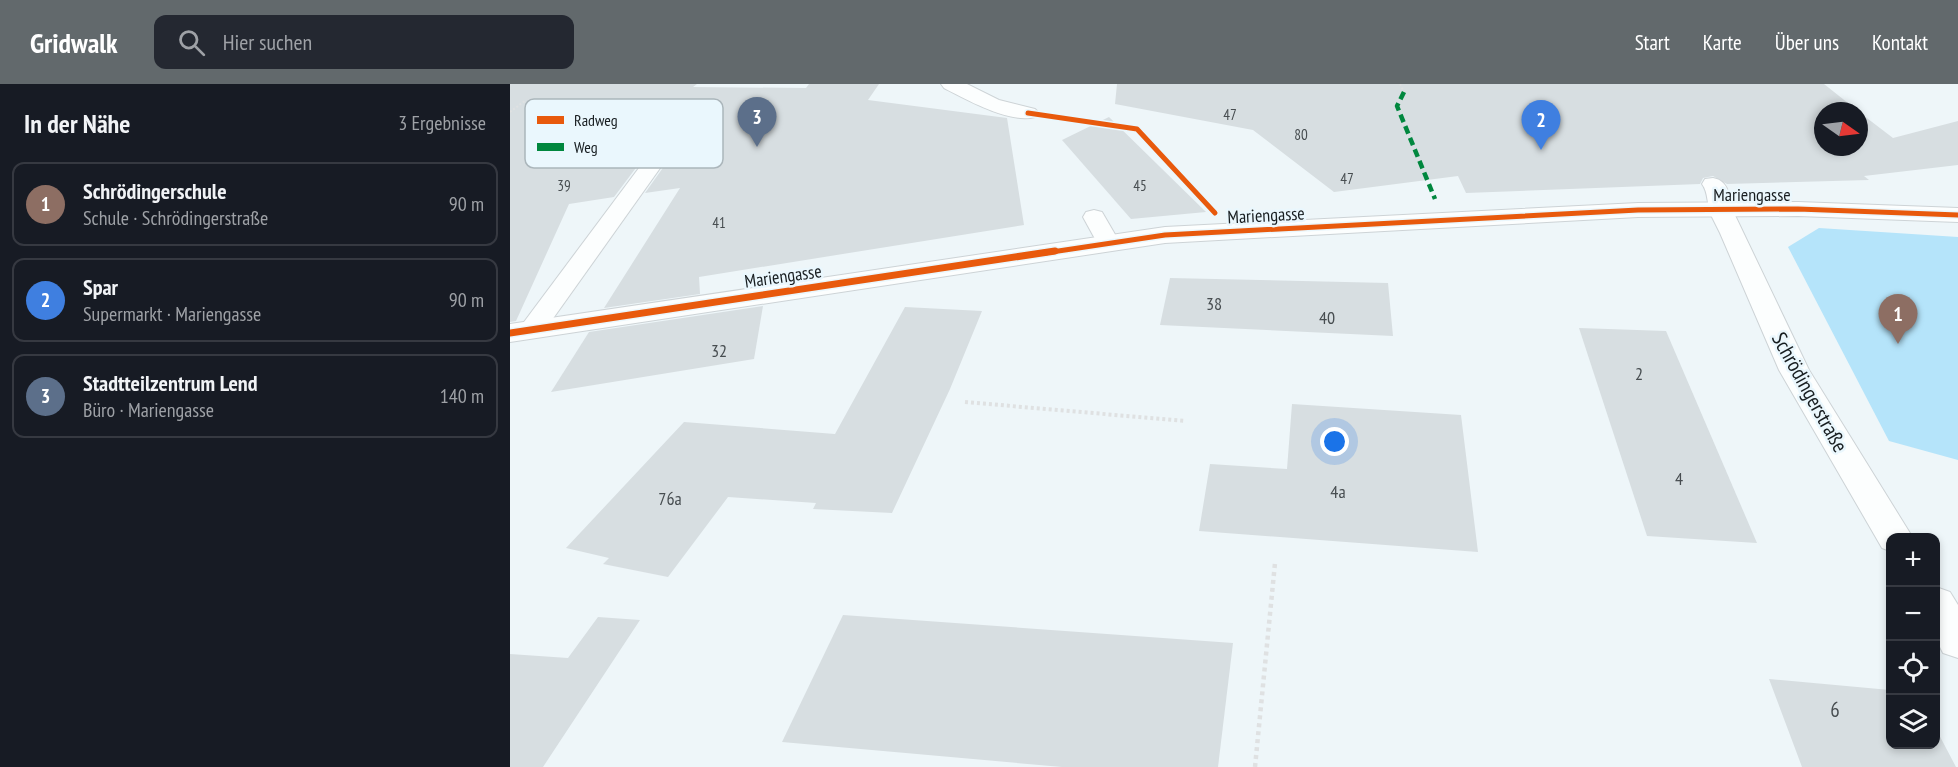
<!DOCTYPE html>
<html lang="de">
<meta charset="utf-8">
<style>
:root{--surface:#171b24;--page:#242831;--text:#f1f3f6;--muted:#9ea1a6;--line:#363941;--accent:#62696c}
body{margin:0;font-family:"PT Sans Narrow",sans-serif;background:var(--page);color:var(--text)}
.controls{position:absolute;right:18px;bottom:18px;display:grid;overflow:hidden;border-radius:12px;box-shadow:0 3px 9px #0003}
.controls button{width:54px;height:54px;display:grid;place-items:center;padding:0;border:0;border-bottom:2px solid var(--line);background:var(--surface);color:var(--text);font:30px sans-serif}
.compass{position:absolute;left:1304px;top:18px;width:54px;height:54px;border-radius:50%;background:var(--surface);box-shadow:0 3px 9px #0003;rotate:104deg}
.you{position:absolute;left:825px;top:358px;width:21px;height:21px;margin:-15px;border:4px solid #fff;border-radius:50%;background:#1a73e8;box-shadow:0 0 0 9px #1a73e833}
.badge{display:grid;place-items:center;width:39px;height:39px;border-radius:50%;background:var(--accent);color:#fff;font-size:20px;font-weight:700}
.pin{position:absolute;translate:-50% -50px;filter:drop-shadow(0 2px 3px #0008)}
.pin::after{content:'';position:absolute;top:32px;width:21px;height:18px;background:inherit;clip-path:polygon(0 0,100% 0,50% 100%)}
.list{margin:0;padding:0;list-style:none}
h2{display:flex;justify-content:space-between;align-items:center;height:78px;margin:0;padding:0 24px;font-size:26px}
h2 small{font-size:20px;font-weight:400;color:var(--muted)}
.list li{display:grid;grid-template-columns:39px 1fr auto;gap:18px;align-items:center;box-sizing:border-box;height:84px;margin:0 12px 12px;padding:0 12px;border:2px solid var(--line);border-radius:12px}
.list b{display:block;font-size:22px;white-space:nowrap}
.list p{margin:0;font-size:20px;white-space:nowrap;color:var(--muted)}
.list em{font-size:20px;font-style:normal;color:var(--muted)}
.icon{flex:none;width:33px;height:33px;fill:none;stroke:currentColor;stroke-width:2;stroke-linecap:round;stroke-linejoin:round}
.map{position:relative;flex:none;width:1448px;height:683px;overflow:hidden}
header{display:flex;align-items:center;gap:36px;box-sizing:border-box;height:84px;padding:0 30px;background:var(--accent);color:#fff}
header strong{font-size:28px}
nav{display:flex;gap:33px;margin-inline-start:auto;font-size:21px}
.search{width:420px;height:54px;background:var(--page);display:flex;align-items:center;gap:15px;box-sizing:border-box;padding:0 21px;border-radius:12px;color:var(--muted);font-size:22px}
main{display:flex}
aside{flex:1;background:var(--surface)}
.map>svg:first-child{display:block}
.green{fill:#b5e4fa}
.building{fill:#d7dee1}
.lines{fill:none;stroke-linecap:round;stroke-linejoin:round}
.service-casing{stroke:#cdd3d6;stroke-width:2}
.minor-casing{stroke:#cdd3d6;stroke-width:2}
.tertiary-casing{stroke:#cdd3d6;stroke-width:2}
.path-far2{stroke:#dfe1e2;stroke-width:2;stroke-dasharray:2 2;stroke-linecap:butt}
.path-far1{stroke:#dfe1e2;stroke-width:4;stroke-dasharray:3 3;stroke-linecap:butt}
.path{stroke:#dfe1e2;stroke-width:4.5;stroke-dasharray:4 4;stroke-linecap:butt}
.service{fill:#fcfefe;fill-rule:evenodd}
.minor{fill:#fcfefe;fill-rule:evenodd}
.tertiary{fill:#fcfefe;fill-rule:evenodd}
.quiet{stroke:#00873e;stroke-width:4.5;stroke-dasharray:8 4.5;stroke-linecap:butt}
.cycleway-far1-casing{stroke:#eaf7fd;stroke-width:8}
.cycleway-casing{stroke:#eaf7fd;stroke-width:10}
.cycleway-far1{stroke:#e8590c;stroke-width:5}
.cycleway{stroke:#e8590c;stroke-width:7}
.labels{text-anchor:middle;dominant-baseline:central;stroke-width:5;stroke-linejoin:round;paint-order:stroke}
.far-number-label{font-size:15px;fill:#474d50}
.far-street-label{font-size:18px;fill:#171d20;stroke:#eaf7fd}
.number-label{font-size:18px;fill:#474d50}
.street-label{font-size:21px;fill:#171d20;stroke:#eaf7fd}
.near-number-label{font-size:21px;fill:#474d50}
.key{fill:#eaf7fd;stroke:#abb6bb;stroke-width:1.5}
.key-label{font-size:16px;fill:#171d20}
</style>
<header>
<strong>Gridwalk</strong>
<div class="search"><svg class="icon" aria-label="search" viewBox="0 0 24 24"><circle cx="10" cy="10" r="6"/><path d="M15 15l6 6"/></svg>Hier suchen</div>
<nav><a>Start</a><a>Karte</a><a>Über uns</a><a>Kontakt</a></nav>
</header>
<main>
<aside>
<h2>In der Nähe<small>3 Ergebnisse</small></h2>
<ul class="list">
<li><span class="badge" style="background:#8d6e63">1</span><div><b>Schrödingerschule</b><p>Schule · Schrödingerstraße</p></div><em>90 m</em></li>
<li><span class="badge" style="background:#3f7fe0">2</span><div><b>Spar</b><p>Supermarkt · Mariengasse</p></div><em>90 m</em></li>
<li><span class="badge" style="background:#5c6f8a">3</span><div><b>Stadtteilzentrum Lend</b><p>Büro · Mariengasse</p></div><em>140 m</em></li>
</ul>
</aside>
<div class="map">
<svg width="1448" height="683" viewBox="0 0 1448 683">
<rect width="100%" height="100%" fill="#eef6f9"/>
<polygon class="green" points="1309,144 1448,153 1448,376 1379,357 1278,163"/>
<g class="building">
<polygon points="0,0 187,0 183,3 296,4 299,0 369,0 358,16 497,34 514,141 189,193 190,210 94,224 170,104 135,109 177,50 174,44 164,41 156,44 104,113 59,120 6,237 0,238"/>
<polygon points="607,0 1314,0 1348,27 1313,27 1313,63 1349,63 1349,28 1383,54 1448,37 1448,81 1354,92 1359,96 1217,100 1203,92 1193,94 1190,100 956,109 948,92 824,108 743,46 605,20"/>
<polygon points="599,33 696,128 621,135 552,56"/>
<polygon points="660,194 878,199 883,252 650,241"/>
<polygon points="253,222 244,275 41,308 79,248"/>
<polygon points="395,223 472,227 440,305 382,429 303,425 306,419 218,413 158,493 93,480 99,474 56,464 174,338 325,350"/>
<polygon points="1069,244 1156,247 1247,459 1137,452"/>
<polygon points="782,320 951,331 968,468 689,447 700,380 777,385"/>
<polygon points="333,531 723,559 708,683 552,683 272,658"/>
<polygon points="88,533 130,536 33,683 0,683 0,570 58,574"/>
<polygon points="1259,595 1380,606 1380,660 1425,660 1425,643 1446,683 1292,683"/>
</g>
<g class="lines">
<defs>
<g id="service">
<polygon points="165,43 172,45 175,49 32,250 23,252 14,250 10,244 14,238 158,45"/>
<path d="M1203,94c16,3 16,17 18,31l-3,5 -8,2 -8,-2c-6,-9 -3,-21 -10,-30l3,-5z"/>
<polygon points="584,126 592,128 610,159 606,164 598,166 590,164 573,133 576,128"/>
</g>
<g id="minor">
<path d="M431,0h26l32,16 36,9 4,4 -4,4c-25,7 -68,-17 -91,-29z"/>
<polygon points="1210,118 1219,120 1222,125 1299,286 1403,454 1380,454 1380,467 1372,464 1269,286 1210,149 1198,125 1201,120"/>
<polygon points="1426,503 1440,508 1448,521 1448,574 1433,569 1426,555"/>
</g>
<polygon id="tertiary" points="1288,118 1448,124 1448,138 1288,132 1128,133 655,159 0,258 0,240 655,143 1128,119"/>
</defs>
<use href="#service" class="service-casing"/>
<use href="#minor" class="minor-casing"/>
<use href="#tertiary" class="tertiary-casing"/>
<g class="path-far2">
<polyline points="890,0 894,8"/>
<polyline points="0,28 16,16"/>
</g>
<polyline class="path-far1" points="455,318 675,337"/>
<polyline class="path" points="745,683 765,479"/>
<use href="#service" class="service"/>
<use href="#minor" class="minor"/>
<use href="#tertiary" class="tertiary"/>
<polyline class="quiet" points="894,8 887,22 925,115"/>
<defs>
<g id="cycleway-far1">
<polyline points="518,29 627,45 705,129"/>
<polyline points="535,169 655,151 1128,126 1288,125 1448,131"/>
</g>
<polyline id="cycleway" points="0,249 545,167"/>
</defs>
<use href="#cycleway-far1" class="cycleway-far1-casing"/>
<use href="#cycleway" class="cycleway-casing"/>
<use href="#cycleway-far1" class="cycleway-far1"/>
<use href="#cycleway" class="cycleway"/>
</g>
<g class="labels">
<g class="far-number-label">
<text x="720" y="30">47</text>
<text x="791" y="50">80</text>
<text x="837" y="94">47</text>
<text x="54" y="101">39</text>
<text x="630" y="101">45</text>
<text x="209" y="138">41</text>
</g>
<g class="far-street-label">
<text x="1242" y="110">Mariengasse</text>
<text transform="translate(756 131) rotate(-3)">Mariengasse</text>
<text transform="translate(273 192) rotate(-8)">Mariengasse</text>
</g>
<g class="number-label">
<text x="704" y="219">38</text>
<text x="817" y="233">40</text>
<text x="209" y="266">32</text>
<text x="1129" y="289">2</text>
<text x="1169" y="394">4</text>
<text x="828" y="407">4a</text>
<text x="160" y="414">76a</text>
</g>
<g class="street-label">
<text transform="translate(1300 308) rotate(61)">Schrödingerstraße</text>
</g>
<g class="near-number-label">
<text x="1325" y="625">6</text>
</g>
</g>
<rect x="15" y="15" width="198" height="69" rx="9" class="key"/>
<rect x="27" y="32" width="27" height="8" fill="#e8590c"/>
<rect x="27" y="59" width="27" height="8" fill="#00873e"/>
<g class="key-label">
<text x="64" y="42">Radweg</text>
<text x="64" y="69">Weg</text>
</g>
</svg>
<div class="controls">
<button>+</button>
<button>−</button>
<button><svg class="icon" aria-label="locate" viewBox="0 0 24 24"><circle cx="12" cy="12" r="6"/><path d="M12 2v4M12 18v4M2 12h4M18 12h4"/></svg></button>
<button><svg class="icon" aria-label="layers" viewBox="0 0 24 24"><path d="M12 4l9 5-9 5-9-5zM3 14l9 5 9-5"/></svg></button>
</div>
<svg class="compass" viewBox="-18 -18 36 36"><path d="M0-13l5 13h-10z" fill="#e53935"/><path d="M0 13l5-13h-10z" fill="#9ea1a6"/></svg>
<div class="you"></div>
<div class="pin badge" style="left:1388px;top:260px;background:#8d6e63">1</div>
<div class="pin badge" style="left:1031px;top:66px;background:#3f7fe0">2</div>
<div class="pin badge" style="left:247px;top:63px;background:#5c6f8a">3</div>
</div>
</main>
